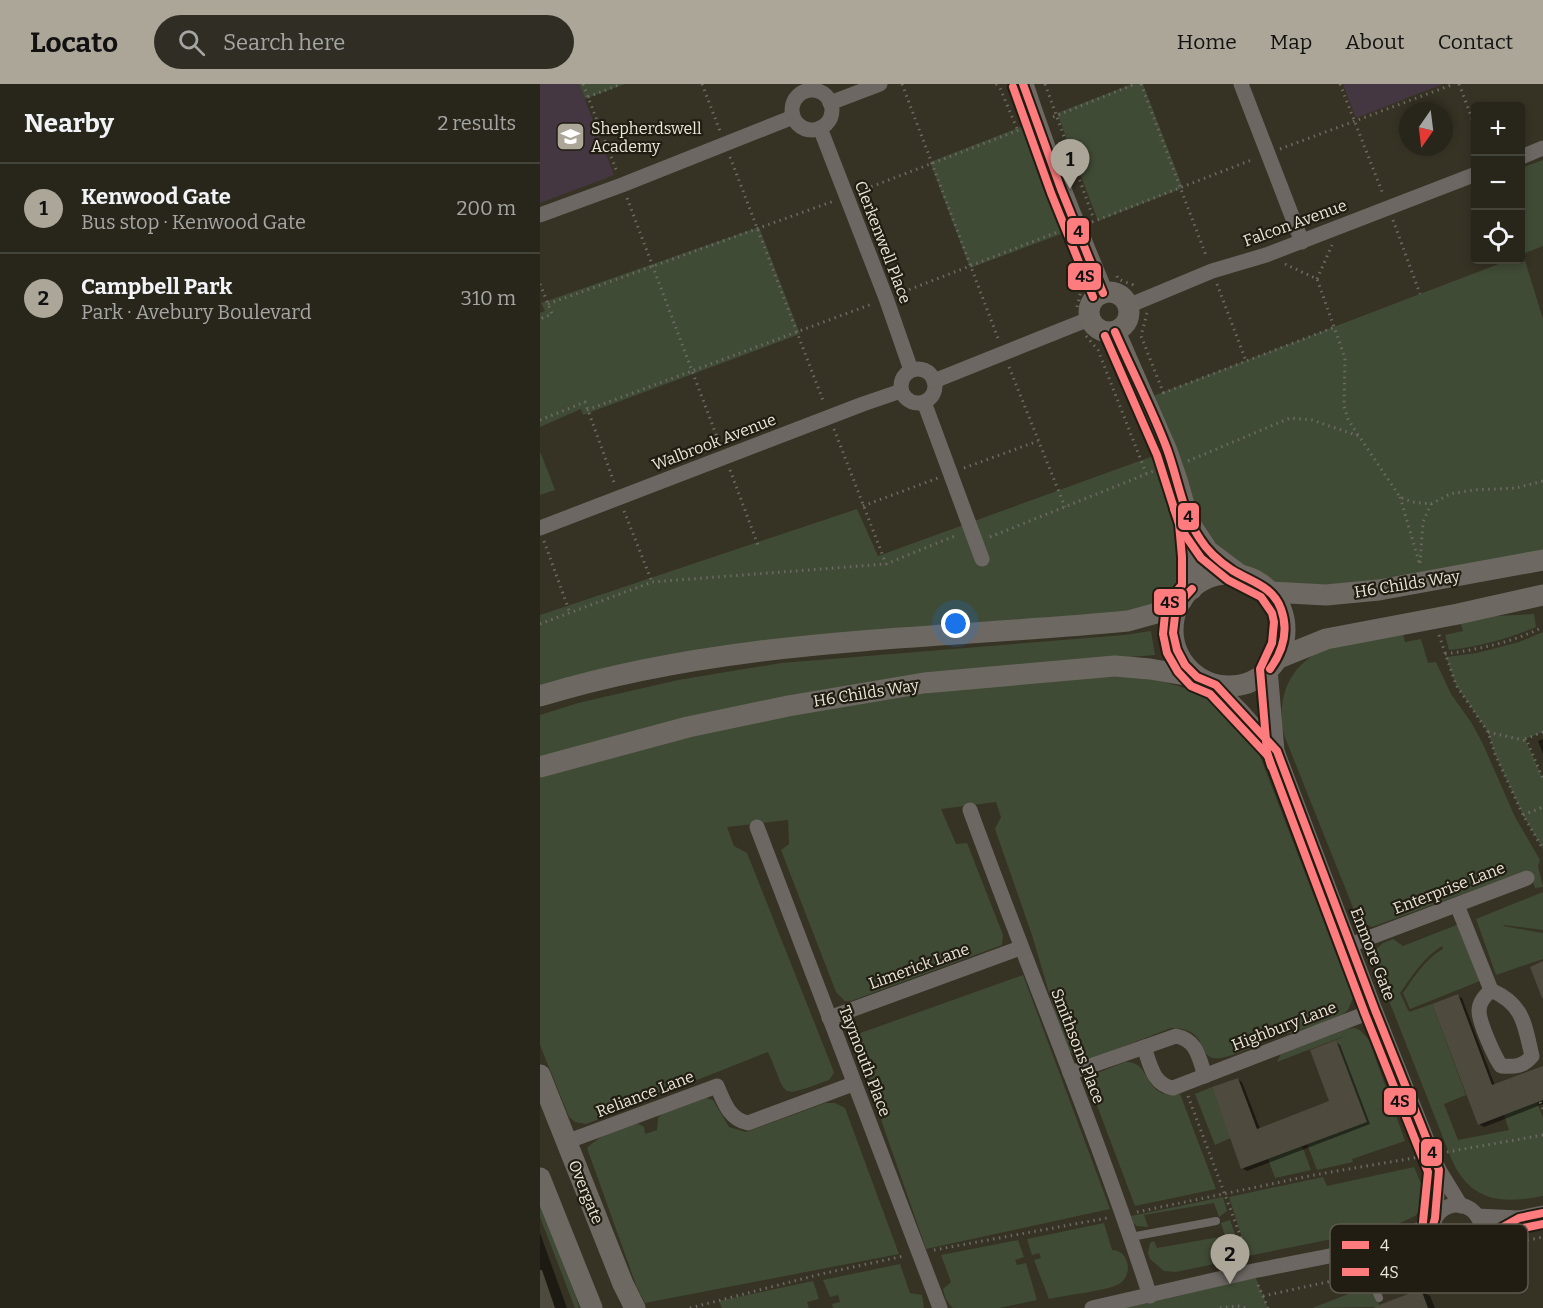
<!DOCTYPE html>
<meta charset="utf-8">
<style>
:root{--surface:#28261b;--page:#302e24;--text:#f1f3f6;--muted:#a5a5a3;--line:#44433a;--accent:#aba698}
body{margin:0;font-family:Bitter,serif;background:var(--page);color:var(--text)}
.controls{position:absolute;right:18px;top:18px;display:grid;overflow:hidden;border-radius:6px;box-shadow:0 3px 9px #0003}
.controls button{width:54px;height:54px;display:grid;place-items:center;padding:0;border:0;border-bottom:2px solid var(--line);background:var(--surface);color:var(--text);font:30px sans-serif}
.compass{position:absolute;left:859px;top:18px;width:54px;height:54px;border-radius:50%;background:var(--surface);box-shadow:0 3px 9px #0003;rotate:194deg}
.you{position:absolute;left:416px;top:540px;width:21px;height:21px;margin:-15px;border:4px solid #fff;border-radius:50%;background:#1a73e8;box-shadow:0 0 0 9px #1a73e833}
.badge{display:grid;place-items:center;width:39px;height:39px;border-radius:50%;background:var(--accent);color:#111;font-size:20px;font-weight:700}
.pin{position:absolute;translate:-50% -50px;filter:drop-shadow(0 2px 3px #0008)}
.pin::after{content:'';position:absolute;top:32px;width:21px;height:18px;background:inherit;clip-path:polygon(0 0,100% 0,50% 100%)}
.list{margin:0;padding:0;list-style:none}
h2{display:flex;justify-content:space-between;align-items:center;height:78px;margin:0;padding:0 24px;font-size:26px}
h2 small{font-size:20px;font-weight:400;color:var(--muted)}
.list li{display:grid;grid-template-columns:39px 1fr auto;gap:18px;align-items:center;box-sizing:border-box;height:90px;padding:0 24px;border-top:2px solid var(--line)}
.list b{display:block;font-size:22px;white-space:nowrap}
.list p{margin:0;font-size:20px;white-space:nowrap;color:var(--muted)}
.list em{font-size:20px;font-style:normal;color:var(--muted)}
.icon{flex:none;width:33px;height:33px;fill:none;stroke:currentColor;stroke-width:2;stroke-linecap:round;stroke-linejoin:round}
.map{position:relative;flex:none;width:1003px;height:1224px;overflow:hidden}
header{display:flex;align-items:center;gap:36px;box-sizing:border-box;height:84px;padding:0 30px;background:var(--accent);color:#111}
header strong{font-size:28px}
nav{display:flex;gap:33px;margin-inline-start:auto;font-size:21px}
.search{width:420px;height:54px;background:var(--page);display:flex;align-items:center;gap:15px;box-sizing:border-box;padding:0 21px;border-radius:33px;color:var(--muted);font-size:22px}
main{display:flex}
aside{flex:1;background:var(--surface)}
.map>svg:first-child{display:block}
.education{fill:#453741}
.green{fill:#404b35}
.shadow{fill:#0007}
.building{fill:#4e4a3d}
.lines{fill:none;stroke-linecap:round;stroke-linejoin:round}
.path{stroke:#6d6964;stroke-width:3;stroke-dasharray:1.5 4.5;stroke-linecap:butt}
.lane{stroke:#6c6762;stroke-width:8}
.street{stroke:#6c6762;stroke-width:15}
.secondary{stroke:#6d6962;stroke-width:21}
.bus-1-casing{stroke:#211d12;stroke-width:12}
.bus-2-casing{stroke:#211d12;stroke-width:12}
.bus-1{stroke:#fe7b7e;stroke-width:8}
.bus-2{stroke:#fe7b7e;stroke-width:8}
.labels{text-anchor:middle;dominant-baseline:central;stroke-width:4.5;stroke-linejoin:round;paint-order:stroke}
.poi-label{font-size:16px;fill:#eae5d6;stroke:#211d12;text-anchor:start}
.street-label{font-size:16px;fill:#eae5d6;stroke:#211d12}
.key{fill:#211d12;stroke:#5d594d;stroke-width:1.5}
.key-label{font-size:16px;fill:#eae5d6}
.line-badge{stroke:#211d12;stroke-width:2}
.pale-badge-label{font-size:16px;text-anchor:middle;font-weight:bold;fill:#111}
</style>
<header>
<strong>Locato</strong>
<div class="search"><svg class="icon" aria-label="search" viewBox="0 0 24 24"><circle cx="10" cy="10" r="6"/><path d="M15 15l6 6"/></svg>Search here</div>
<nav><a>Home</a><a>Map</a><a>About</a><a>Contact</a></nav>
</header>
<main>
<aside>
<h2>Nearby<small>2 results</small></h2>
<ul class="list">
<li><span class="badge">1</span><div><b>Kenwood Gate</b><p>Bus stop · Kenwood Gate</p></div><em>200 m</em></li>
<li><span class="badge">2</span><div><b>Campbell Park</b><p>Park · Avebury Boulevard</p></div><em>310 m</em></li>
</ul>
</aside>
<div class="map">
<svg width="1003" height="1224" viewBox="0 0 1003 1224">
<rect width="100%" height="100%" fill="#363224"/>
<g class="education">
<polygon points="0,0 39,0 74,91 0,119"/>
<polygon points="803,0 903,0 816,34"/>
</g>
<g class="green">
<polygon points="39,0 85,0 45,15"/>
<polygon points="592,0 603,0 643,104 558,137 517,29"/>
<polygon points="483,42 524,149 430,184 390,78"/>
<polygon points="1003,76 1003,162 983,170 1003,235 1003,476 912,494 730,508 716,497 700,491 682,491 665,496 617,529 324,556 0,612 0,531 317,425 338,472 627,367 605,315 969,176 981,176 981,171 983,170 981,163 981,84"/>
<polygon points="219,143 260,250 43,331 41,325 0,343 0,229 5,227 1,219"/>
<polygon points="0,367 15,406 0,411"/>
<path d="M994,530l2,13c-28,12 -57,20 -87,23l-4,-15 18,-4 -2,-7 35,-8z"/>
<polygon points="611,547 615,571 513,579 0,675 0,631 38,619 138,596 241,579 584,551"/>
<polygon points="1003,548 1003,648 985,655 1003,695 1003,765 983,731 955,670 948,648 916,601 906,573 937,569 979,558"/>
<path d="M863,550l2,8 16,-3 7,24 8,-1 15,32 20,28 11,20 33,75 25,43 -2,6 5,21 -8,1 -6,-18 -157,57 -11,-5 -7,-12 -70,-175c-8,-36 4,-68 38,-85z"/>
<path d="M591,591c59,11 102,23 129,81l93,242c-2,4 -3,9 -6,13 -12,10 -43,17 -59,23l-13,-8 -8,3 -4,14c-11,4 -40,18 -50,15 -16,-4 -5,-30 -42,-30l-80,31 -15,-1 -11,-11 -33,-112 -37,-106 6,-12 -5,-15 -55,7 15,35 11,-1 36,92 -1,10 -151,56h-6l-9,-9 -55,-142 8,-6 -1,-24 -61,7 7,19 13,7 85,214 2,6 -5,7c-53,19 -40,18 -61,-28l-114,45 -10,-6 -12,5 -4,12 -42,16 -11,-2 -6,-5 -29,-72v-267c118,-35 237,-65 359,-81 77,-11 154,-16 232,-22z"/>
<polygon points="1003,808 1003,846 964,841 963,842 1003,849 1003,875 956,891 936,835"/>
<path d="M919,840l21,57 -70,28 -7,-16c11,-16 23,-35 40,-44l-1,-3c-18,11 -30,30 -42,47l9,19 23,-8 34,91 -22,9 14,36 51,-10 -5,-15 33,-13 6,16v78c-42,8 -73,6 -92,-38l-76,-193v-15l8,-7 10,-4 10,7z"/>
<polygon points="483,891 570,1125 386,1165 312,952"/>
<polygon points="814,944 820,946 829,956 865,1057 812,1075 813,1078 777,1086 767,1060 826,1038 796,956 810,950 737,978 741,970 807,945"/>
<path d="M585,978c28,-2 17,39 55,32l36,95 -81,17 -48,-127 8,-5z"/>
<polygon points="672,1003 691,1054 675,1061 655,1010"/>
<path d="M166,1014l7,2 16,27 17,5 79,-29h10l10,5 54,146 -254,49 -9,-18 -49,-137c14,-14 31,-19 50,-25l7,4 1,7 12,-4 1,-12 4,-4z"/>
<polygon points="762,1062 771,1086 735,1094 728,1075"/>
<polygon points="874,1083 886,1111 883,1123 875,1132 860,1139 817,1150 708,1172 689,1113 783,1093 787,1102"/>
<polygon points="683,1113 687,1127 679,1133 674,1119 604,1131 608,1143 597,1142 593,1139 591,1132"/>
<polygon points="0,1118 37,1216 39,1224 35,1224 0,1133"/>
<polygon points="690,1136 703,1174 636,1188 624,1187 610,1175 608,1169 610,1159 614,1157 617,1164 685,1152 681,1139"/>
<path d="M564,1139l8,27c17,0 22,25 7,34 -12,7 -54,11 -70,15l-15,-39 7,-2 -2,-5 -7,2 -5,-16z"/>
<path d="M478,1156l6,17 -9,3 2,5 9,-2 11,37 -38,8h-46c-6,-6 -8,-10 -10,-19l8,-7 -10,-27z"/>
<polygon points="360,1180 370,1209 382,1211 384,1224 293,1224 292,1220 300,1218 298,1211 290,1213 283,1196"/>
<polygon points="713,1187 728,1224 552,1224"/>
<polygon points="273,1197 279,1215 267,1218 269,1224 182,1224 179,1217"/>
<polygon points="832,1201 840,1223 772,1224"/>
</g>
<g class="shadow">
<polygon points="1003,655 1003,670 998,657"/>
<polygon points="917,912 922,914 955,1002 1003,984 1003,1020 944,1043 939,1040"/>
<polygon points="796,958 800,961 830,1040 707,1087 702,1084 697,995 702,998 720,1045 791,1018"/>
<polygon points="0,1149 27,1224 0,1224"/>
<polygon points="881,1207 890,1212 895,1224 843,1224"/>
</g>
<g class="building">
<polygon points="1003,877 1003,914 1002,914 990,883"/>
<polygon points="918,910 952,1001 1003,982 1003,1016 938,1041 892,920"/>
<polygon points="796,956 827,1038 701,1085 672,1003 698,994 717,1045 789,1017 770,966"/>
<polygon points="0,1186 2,1186 15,1224 0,1224"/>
<polygon points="881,1205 888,1224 835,1224 834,1223"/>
</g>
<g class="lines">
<g class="path">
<polyline points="43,0 77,88"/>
<polyline points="162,0 180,47"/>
<polyline points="362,0 459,257"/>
<polyline points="456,0 460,4 478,47"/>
<polyline points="505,0 553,133"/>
<polyline points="601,0 667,174"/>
<polyline points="800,0 843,110"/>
<polyline points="919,0 936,45"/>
<polyline points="48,13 81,0"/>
<polyline points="513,33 595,0"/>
<polyline points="740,65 914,0"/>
<polyline points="190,73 284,319"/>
<polyline points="320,107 479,46"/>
<polyline points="87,114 180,361"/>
<polyline points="853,136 880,210"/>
<polyline points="552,138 714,75"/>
<polyline points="745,180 777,195 805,274 804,322 808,335 818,351"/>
<polyline points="577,192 578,195 593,201 595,205"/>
<polyline points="777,195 792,161"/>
<polyline points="0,200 12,230 0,235"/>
<polyline points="677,200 706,277"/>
<polyline points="358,210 520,147"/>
<polyline points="8,220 294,117"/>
<polyline points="537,223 542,203"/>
<polyline points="607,229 601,252 625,313"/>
<polyline points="546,252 558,266 606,389"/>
<polyline points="469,283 525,423"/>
<polyline points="623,309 795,243"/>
<polyline points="47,326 332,220"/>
<polyline points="0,336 45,318 75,401"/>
<polyline points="294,345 346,480"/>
<polyline points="648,377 750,334 772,336 819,352 860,413 872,418 891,420 910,410 933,406 976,404 1003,397"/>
<polyline points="424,384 498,357"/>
<polyline points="190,386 218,461"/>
<polyline points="860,413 880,481"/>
<polyline points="323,422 398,394"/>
<polyline points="84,427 112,498"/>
<polyline points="450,453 616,386"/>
<polyline points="4,457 30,529"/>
<polyline points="880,479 883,438 891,420"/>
<polyline points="0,540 112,498 346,480 417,451"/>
<polyline points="899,551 916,601 948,648 955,670 983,731 1003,765"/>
<path d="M905,570c34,-5 66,-11 98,-27"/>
<polyline points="948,648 987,657 1003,695"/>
<polyline points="985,655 1003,648"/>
<polyline points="983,731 1003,723"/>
<polyline points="648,1012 709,1175"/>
<polyline points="1000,1018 1003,1025"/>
<polyline points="907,1068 1003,1051"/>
<polyline points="597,1128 774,1091 879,1073"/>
<polyline points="394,1166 567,1134"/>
<polyline points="841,1187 876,1181 903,1193 915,1194 929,1193 942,1188 974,1159 1003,1153"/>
<polyline points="718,1201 723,1212 819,1191"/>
<polyline points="723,1212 728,1224"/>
<polyline points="150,1224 281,1190 364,1172"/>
<polyline points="680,1224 698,1222 706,1224"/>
</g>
<g class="lane">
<polyline points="591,1153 676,1137"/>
<polyline points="820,1166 839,1214"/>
</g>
<g class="street">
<polyline points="701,0 762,158"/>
<circle cx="272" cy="26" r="20"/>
<polyline points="290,19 340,0"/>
<polyline points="280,44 346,214 371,286"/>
<polyline points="981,73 1003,64"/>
<polyline points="0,131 82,101 253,33"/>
<polyline points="588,222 672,187 726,171 936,90"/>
<circle cx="378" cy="302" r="17"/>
<polyline points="394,297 549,235"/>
<polyline points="384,318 442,475"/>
<polyline points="0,444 323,320 361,307"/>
<polyline points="730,585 737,667 835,926 899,1086 921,1122"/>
<polyline points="676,601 701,626 737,667"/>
<path d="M430,726c59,162 127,322 180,486"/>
<polyline points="217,743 400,1224"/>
<path d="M917,821l34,85c-6,6 -12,12 -12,21 0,11 15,45 22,55 13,1 22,1 31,-10 -8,-33 -8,-51 -41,-66"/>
<polyline points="810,861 987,794"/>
<polyline points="289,934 480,864"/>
<path d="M604,963c6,17 9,38 29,41l202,-78"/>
<path d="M530,989l106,-37c21,4 23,22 29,40"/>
<path d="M26,1058l151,-56c7,16 12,33 31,37l105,-39"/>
<circle cx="917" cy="1145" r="24"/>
<polyline points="937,1132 979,1134 1003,1129"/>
<polyline points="895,1134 899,1086"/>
<polyline points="862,1155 902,1165"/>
<polyline points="938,1157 979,1134"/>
<polyline points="552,1224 713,1187 820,1166 862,1155 894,1137"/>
</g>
<g class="secondary">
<path d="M483,0c23,71 51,140 80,209"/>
<circle cx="569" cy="228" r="20"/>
<polyline points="575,248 627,367 638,399 649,438 653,473 652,505"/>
<polyline points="651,441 668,467 700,491"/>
<circle cx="689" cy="546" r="56"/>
<polyline points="730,508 786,511 839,506 1003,476"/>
<polyline points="739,574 786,555 918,530 1003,511"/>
<path d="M0,612c193,-59 390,-56 588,-75l29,-8 25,-13"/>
<polyline points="0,683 148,643 248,622 384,599 575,582 610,585 657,593"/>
<polyline points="0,991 83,1200 95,1224"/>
<polyline points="0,1094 52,1224"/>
</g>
<defs>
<g id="bus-1">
<polyline points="483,0 521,105 563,209"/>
<path d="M575,248c17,39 37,77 52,117 11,30 15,63 33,90 8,13 20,23 32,31 19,12 41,16 49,39 8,22 2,42 -11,60"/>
<polyline points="652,505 642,516 635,532 633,549 637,566 645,581 657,593 676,601 737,667 835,926 899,1086 895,1134 892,1145 897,1159 910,1169 926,1168 938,1157 979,1134 1003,1129"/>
</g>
<g id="bus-2">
<polyline points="473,3 511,109 553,213"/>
<polyline points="565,252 617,371 639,440 642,473 642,501 633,511 625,530 623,550 627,569 638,588 651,602 670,610 728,672 825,930 888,1088 882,1148 889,1165 906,1179 930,1178 944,1166 983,1144 1003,1140"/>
<polyline points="634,425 645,451 661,474 688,496 721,513 732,529 734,538 732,559 720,585 727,668 731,682"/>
</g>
</defs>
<use href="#bus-1" class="bus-1-casing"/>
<use href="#bus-2" class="bus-2-casing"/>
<use href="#bus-1" class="bus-1"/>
<use href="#bus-2" class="bus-2"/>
</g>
<defs>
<symbol id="school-square" viewBox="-11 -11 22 22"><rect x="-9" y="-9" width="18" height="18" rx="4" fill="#aba698" stroke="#211d12"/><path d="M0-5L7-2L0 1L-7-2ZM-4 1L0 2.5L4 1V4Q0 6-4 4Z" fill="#fff"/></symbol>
</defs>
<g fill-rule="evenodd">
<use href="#school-square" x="14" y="36" width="33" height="33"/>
</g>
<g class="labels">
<g class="poi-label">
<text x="51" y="44">Shepherdswell<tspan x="51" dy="18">Academy</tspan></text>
</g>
<g class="street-label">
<text transform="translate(755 139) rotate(-20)">Falcon Avenue</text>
<text transform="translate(343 158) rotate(69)">Clerkenwell Place</text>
<text transform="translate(174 358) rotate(-21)">Walbrook Avenue</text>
<text transform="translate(867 500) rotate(-9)">H6 Childs Way</text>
<text transform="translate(326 609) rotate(-9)">H6 Childs Way</text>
<text transform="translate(909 804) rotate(-21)">Enterprise Lane</text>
<text transform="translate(833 870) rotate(69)">Enmore Gate</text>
<text transform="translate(379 882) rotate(-20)">Limerick Lane</text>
<text transform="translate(744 942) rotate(-21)">Highbury Lane</text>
<text transform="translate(538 962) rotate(69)">Smithsons Place</text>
<text transform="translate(325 977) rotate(69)">Taymouth Place</text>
<text transform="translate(105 1010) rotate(-21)">Reliance Lane</text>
<text transform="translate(46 1108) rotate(68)">Overgate</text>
</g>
</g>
<rect x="790" y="1140" width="198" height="69" rx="9" class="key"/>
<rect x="802" y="1157" width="27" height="8" fill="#fe7b7e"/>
<rect x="802" y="1184" width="27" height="8" fill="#fe7b7e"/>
<g class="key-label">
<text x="840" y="1167">4</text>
<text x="840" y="1194">4S</text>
</g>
<g class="line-badge">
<rect x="526" y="133" width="24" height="28" rx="6" fill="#fe7b7e"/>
<rect x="527" y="178" width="35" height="29" rx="6" fill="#fe7b7e"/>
<rect x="637" y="418" width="23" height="29" rx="6" fill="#fe7b7e"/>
<rect x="613" y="504" width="34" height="28" rx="6" fill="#fe7b7e"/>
<rect x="843" y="1003" width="34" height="29" rx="6" fill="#fe7b7e"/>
<rect x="880" y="1054" width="23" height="29" rx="6" fill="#fe7b7e"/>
</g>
<g class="pale-badge-label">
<text x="538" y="153">4</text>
<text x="545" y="198">4S</text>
<text x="648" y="438">4</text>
<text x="630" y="524">4S</text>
<text x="860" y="1023">4S</text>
<text x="892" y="1074">4</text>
</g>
</svg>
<div class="controls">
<button>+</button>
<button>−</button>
<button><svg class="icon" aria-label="locate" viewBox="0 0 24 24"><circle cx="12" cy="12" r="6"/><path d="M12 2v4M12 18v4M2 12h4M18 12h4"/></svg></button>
</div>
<svg class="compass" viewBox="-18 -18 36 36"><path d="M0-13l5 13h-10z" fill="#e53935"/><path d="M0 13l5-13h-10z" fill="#a5a5a3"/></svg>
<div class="you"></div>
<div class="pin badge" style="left:530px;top:105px">1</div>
<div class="pin badge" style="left:690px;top:1200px">2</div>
</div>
</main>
